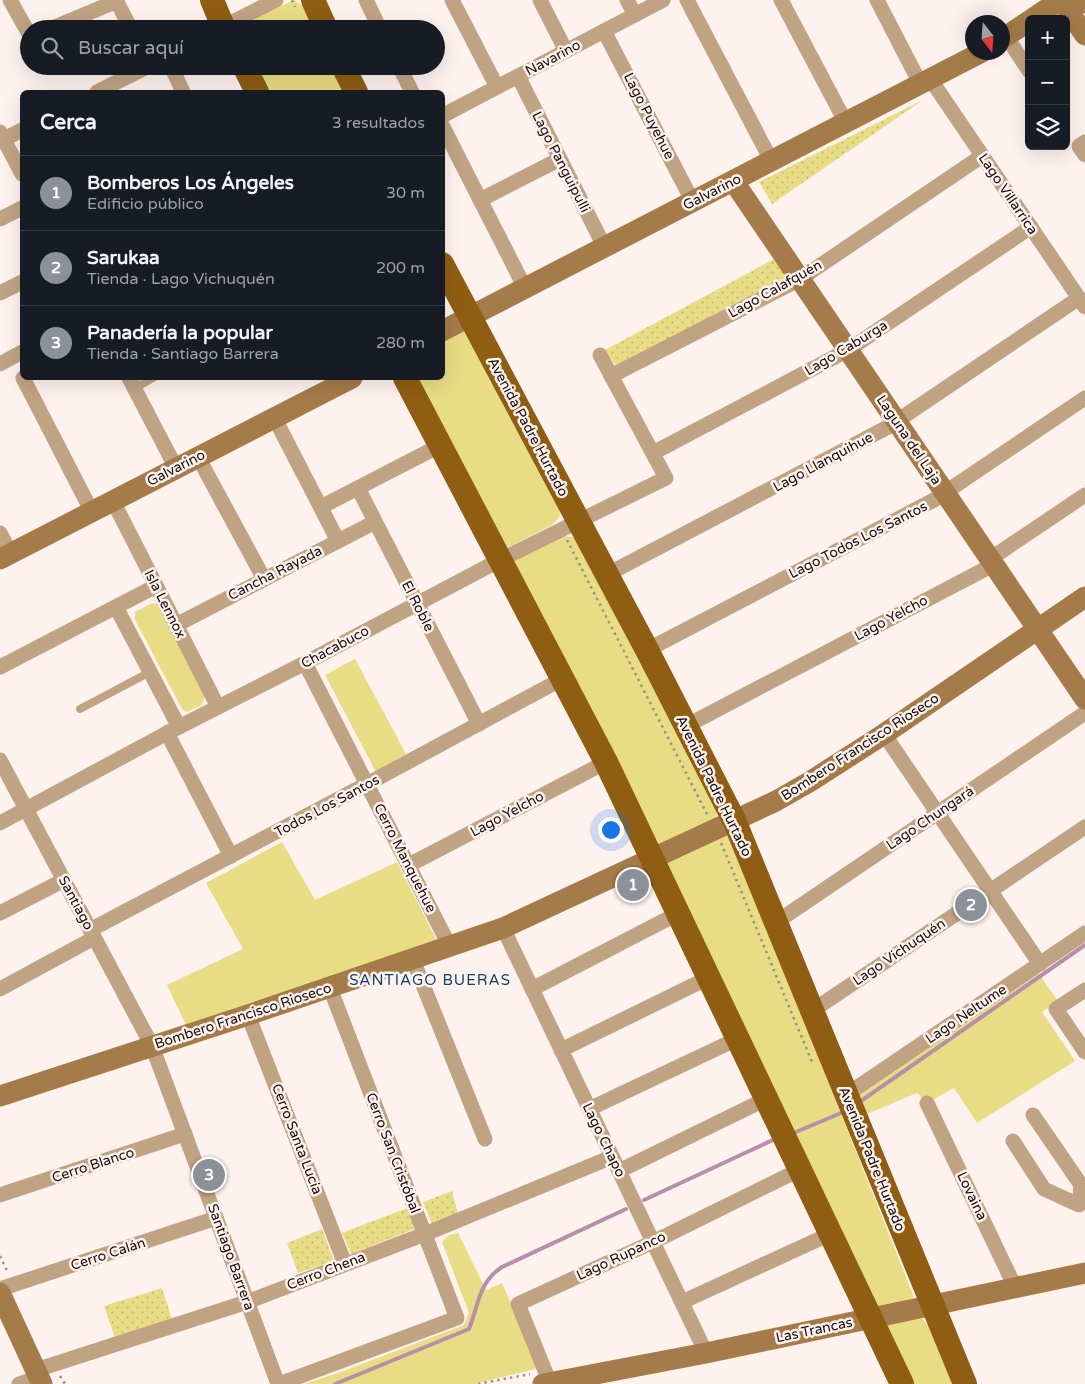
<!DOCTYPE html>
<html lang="es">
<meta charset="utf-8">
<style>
:root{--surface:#171b24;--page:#242831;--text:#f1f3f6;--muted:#9ea1a6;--line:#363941;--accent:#8c9099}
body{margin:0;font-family:"Varela Round",sans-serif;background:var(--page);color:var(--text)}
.controls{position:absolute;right:15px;top:15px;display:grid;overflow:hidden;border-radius:8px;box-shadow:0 5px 20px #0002}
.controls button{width:45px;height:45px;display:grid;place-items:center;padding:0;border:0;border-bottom:1px solid var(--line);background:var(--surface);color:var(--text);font:25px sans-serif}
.compass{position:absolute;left:965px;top:15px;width:45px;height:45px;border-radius:50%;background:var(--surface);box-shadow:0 5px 20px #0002;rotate:163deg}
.you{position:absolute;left:610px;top:829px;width:18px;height:18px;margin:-12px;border:4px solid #fff;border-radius:50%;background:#1a73e8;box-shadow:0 0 0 8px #1a73e833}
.badge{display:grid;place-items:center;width:32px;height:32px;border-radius:50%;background:var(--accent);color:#fff;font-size:16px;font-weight:700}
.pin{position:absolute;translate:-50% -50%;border:2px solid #fff;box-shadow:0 1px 5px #0006}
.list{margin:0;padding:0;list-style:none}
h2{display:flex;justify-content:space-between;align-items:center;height:65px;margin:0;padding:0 20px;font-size:21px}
h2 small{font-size:16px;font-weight:400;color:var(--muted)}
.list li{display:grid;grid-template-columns:32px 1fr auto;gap:15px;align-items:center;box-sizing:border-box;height:75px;padding:0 20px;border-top:1px solid var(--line)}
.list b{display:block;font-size:19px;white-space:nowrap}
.list p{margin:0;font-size:16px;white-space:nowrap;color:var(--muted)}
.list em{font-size:16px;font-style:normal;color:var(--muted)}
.icon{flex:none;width:28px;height:28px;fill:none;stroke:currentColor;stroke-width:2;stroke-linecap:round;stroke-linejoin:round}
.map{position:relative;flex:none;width:1085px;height:1384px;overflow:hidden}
.search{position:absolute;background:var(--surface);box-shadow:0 5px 20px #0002;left:20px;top:20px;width:425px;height:55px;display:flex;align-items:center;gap:12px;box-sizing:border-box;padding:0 18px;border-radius:28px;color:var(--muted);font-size:19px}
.panel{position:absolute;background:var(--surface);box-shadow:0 5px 20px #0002;left:20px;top:90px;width:425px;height:290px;border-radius:8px}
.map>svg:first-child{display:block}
.grass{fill:url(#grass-dots)}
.green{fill:#e8dd84}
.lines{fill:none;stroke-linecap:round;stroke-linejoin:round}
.stream{stroke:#b690a9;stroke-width:4}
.path{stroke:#9b928f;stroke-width:2.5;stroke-dasharray:2.5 4;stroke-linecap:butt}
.lane{stroke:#c0a383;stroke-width:8}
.street{stroke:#c0a383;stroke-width:15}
.secondary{stroke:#a57b49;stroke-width:21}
.primary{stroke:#905e13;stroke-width:24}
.labels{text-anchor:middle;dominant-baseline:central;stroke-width:5;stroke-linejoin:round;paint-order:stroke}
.street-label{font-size:14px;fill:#140e0c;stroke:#fdf2ee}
.neighbourhood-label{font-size:15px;letter-spacing:1px;fill:#0f4265;stroke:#fdf2ee}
</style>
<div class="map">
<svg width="1085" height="1384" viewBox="0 0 1085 1384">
<defs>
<pattern id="grass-dots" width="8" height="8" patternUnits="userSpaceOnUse" patternTransform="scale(1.25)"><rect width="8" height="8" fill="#e8dd84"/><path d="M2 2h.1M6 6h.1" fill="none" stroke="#c6bc71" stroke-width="1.8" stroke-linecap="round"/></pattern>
</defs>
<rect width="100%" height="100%" fill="#fdf2ee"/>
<g class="grass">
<polygon points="923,100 772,204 759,182"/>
<polygon points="776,258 792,278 617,367 605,350"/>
<polygon points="452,1191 458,1214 432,1224 423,1202"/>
<polygon points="407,1208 415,1229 351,1254 342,1233"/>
<polygon points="322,1229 334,1261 298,1273 287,1243"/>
<polygon points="162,1288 172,1319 115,1338 104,1306"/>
</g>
<g class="green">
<polygon points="294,0 303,6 314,29 236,29 241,24"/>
<polygon points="251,66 333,66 347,92 264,92"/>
<polygon points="460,330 467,333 559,507 560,516 553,524 513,545 507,547 501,545 413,378 442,378 443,337"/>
<polygon points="562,536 573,537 577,542 716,810 717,815 715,820 659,845 653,843 514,563 519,558"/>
<polygon points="152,603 157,604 205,696 202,705 187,712 182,709 135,620 135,612"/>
<polygon points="355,659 406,754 376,772 325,675"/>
<polygon points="726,835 731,839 734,844 913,1295 913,1298 880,1310 665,861"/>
<polygon points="282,842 315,900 397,862 437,941 187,1027 167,985 243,949 206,883"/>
<polygon points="1038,973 1058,1001 1042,1012 1075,1061 977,1123 954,1088 927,1103 917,1093 865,1115 856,1096"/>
<polygon points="458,1233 486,1290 502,1283 539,1368 474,1384 304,1384 341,1372 464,1325 469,1313 442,1242 449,1235"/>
<polygon points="920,1316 928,1325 952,1384 908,1384 887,1327 889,1324"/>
</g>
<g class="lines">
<g class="stream">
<polyline points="861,1101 1085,945"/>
<polyline points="796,1132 841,1113"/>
<polyline points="644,1200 775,1139"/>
<path d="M335,1384l134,-55c10,-25 9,-46 33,-62l124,-58"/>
</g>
<g class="path">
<polyline points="292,0 295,7"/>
<polyline points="567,540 708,816"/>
<polyline points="721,843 812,1062"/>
<polyline points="0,1256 8,1273"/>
<polyline points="60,1376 65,1384"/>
<polyline points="478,1384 530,1374"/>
</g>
<g class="lane">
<polyline points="135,388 153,378"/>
<polyline points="80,709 150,672"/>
</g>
<g class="street">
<polyline points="10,0 29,34"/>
<polyline points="116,0 131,29"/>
<polyline points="366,0 380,29"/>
<polyline points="452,0 497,87"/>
<polyline points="540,0 566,51"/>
<polyline points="627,0 635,15"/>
<polyline points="687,0 772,162"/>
<polyline points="781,0 846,123"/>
<polyline points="877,0 921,85"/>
<polyline points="50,29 117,1"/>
<polyline points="219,29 276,0"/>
<polyline points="604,31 693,202"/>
<polyline points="1006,36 1029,71"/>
<polyline points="171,66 183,92"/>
<polyline points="399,66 412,92"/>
<polyline points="518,76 605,248"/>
<polyline points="931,80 1085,307"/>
<polyline points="97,92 149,66"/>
<polyline points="442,116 663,0"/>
<polyline points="442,125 525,288"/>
<polyline points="0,132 22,174"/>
<polyline points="0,141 22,130"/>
<polyline points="1085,142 1079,146 1085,155"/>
<polyline points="480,200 560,159"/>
<polyline points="0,219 22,208"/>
<polyline points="0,293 22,282"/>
<polyline points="0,364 22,352"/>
<polyline points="611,376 800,279 982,156"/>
<polyline points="23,378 92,512"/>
<polyline points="129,378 176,468"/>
<polyline points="274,417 338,541"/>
<polyline points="653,453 848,350 1031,227"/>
<polyline points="198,457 264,579"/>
<polyline points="358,488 479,724"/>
<polyline points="113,501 218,707"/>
<polyline points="321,507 441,445"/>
<polyline points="0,533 11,554"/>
<polyline points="606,575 888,427 1079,298"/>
<polyline points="116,607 179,727"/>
<polyline points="176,625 375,522"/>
<polyline points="647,650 934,500 1085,398"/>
<polyline points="305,663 450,947"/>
<polyline points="0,667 156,586"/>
<polyline points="686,726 991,566 996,555 1085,495"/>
<polyline points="167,733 231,856"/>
<polyline points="884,734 1040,964"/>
<polyline points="0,760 152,1046 278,1384"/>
<polyline points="0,823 167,733 305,663 500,560 666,478 600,355"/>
<polyline points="409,865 606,762"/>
<polyline points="0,913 64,880"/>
<polyline points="775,923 1085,713"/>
<polyline points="503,928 706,1353"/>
<polyline points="90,930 367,784 562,679"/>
<polyline points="413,960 485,1139"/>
<polyline points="0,989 94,938"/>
<polyline points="532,989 677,914"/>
<polyline points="1085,990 1056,1009 1085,1052"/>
<polyline points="812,1011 1085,827"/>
<polyline points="248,1015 345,1264"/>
<polyline points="561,1050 708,978"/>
<polyline points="846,1095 1085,933"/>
<polyline points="927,1103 1016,1289"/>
<polyline points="589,1109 737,1039"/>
<polyline points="1013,1141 1044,1189 1079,1205 1081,1185 1033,1115"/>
<polyline points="619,1171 766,1099"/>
<polyline points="0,1195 185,1134"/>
<polyline points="0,1289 216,1218"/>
<polyline points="682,1302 830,1234"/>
<polyline points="36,1370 247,1302 425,1234 612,1157"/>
<polyline points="550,1383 518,1304 653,1242 799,1170"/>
<polyline points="19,1384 39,1377"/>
<polyline points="279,1384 457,1318 330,988"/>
</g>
<g class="secondary">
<polyline points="1061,0 1085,35"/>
<polyline points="1083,0 1085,3"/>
<polyline points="1032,19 1060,0"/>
<polyline points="1002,39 1029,21"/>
<polyline points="734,182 1085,699"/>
<polyline points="442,331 982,52"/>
<polyline points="0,559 352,378"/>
<polyline points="0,1096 248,1015 503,928 776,801 811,781 884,734 1085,597"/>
<polyline points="0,1293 42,1384"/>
<polyline points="543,1384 706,1353 1085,1273"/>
</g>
<g class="primary">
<polyline points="212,0 224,29"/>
<polyline points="313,0 326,29"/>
<polyline points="244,66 257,92"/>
<polyline points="343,66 356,92"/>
<polyline points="442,264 647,650 734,820 965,1384"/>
<polyline points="405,378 606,762 902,1384"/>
</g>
</g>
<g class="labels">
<g class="street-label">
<text transform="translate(553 58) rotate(-28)">Navarino</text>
<text transform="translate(649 116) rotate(63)">Lago Puyehue</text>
<text transform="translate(561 162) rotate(63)">Lago Panguipulli</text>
<text transform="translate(712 192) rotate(-27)">Galvarino</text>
<text transform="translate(1008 194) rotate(56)">Lago Villarrica</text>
<text transform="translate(775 289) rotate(-29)">Lago Calafquén</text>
<text transform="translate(846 348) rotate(-31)">Lago Caburga</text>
<text transform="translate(528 427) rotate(62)">Avenida Padre Hurtado</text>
<text transform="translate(909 440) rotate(56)">Laguna del Laja</text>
<text transform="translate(823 462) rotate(-28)">Lago Llanquihue</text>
<text transform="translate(176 468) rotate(-27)">Galvarino</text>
<text transform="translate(858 540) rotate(-27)">Lago Todos Los Santos</text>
<text transform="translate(275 573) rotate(-27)">Cancha Rayada</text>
<text transform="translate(165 604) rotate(63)">Isla Lennox</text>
<text transform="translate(418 606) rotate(63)">El Roble</text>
<text transform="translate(891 618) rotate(-28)">Lago Yelcho</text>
<text transform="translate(335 647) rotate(-28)">Chacabuco</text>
<text transform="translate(860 747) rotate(-33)">Bombero Francisco Rioseco</text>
<text transform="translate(714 786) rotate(64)">Avenida Padre Hurtado</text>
<text transform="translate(327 806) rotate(-28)">Todos Los Santos</text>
<text transform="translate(507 814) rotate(-28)">Lago Yelcho</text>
<text transform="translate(930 818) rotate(-34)">Lago Chungará</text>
<text transform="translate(405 858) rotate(63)">Cerro Manquehue</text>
<text transform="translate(76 903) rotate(62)">Santiago</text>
<text transform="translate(899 952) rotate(-34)">Lago Vichuquén</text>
<text transform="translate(966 1014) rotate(-34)">Lago Neltume</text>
<text transform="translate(243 1016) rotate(-18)">Bombero Francisco Rioseco</text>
<text transform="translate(297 1139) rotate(69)">Cerro Santa Lucía</text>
<text transform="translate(604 1140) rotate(64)">Lago Chapo</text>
<text transform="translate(393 1153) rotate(69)">Cerro San Cristóbal</text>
<text transform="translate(872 1159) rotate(68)">Avenida Padre Hurtado</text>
<text transform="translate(93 1165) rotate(-18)">Cerro Blanco</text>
<text transform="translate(972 1196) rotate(64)">Lovaina</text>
<text transform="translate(108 1254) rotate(-18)">Cerro Calán</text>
<text transform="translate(621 1256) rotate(-25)">Lago Rupanco</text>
<text transform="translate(231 1257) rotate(70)">Santiago Barrera</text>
<text transform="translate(326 1271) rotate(-21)">Cerro Chena</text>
<text transform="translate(814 1330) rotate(-12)">Las Trancas</text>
</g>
<g class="neighbourhood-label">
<text x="430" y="980">SANTIAGO BUERAS</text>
</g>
</g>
</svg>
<div class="controls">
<button>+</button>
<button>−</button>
<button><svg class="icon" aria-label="layers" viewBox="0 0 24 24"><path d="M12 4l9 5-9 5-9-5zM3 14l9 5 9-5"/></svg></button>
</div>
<svg class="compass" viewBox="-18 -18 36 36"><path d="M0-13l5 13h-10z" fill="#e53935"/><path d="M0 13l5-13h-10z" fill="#9ea1a6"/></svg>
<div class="you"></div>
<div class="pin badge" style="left:633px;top:885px">1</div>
<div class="pin badge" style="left:971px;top:905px">2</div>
<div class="pin badge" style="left:209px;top:1175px">3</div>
<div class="search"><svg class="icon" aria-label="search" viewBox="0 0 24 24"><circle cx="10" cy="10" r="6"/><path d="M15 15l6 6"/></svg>Buscar aquí</div>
<section class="panel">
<h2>Cerca<small>3 resultados</small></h2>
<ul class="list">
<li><span class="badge">1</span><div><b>Bomberos Los Ángeles</b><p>Edificio público</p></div><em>30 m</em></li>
<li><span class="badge">2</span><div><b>Sarukaa</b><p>Tienda · Lago Vichuquén</p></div><em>200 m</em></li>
<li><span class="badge">3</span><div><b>Panadería la popular</b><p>Tienda · Santiago Barrera</p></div><em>280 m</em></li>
</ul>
</section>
</div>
